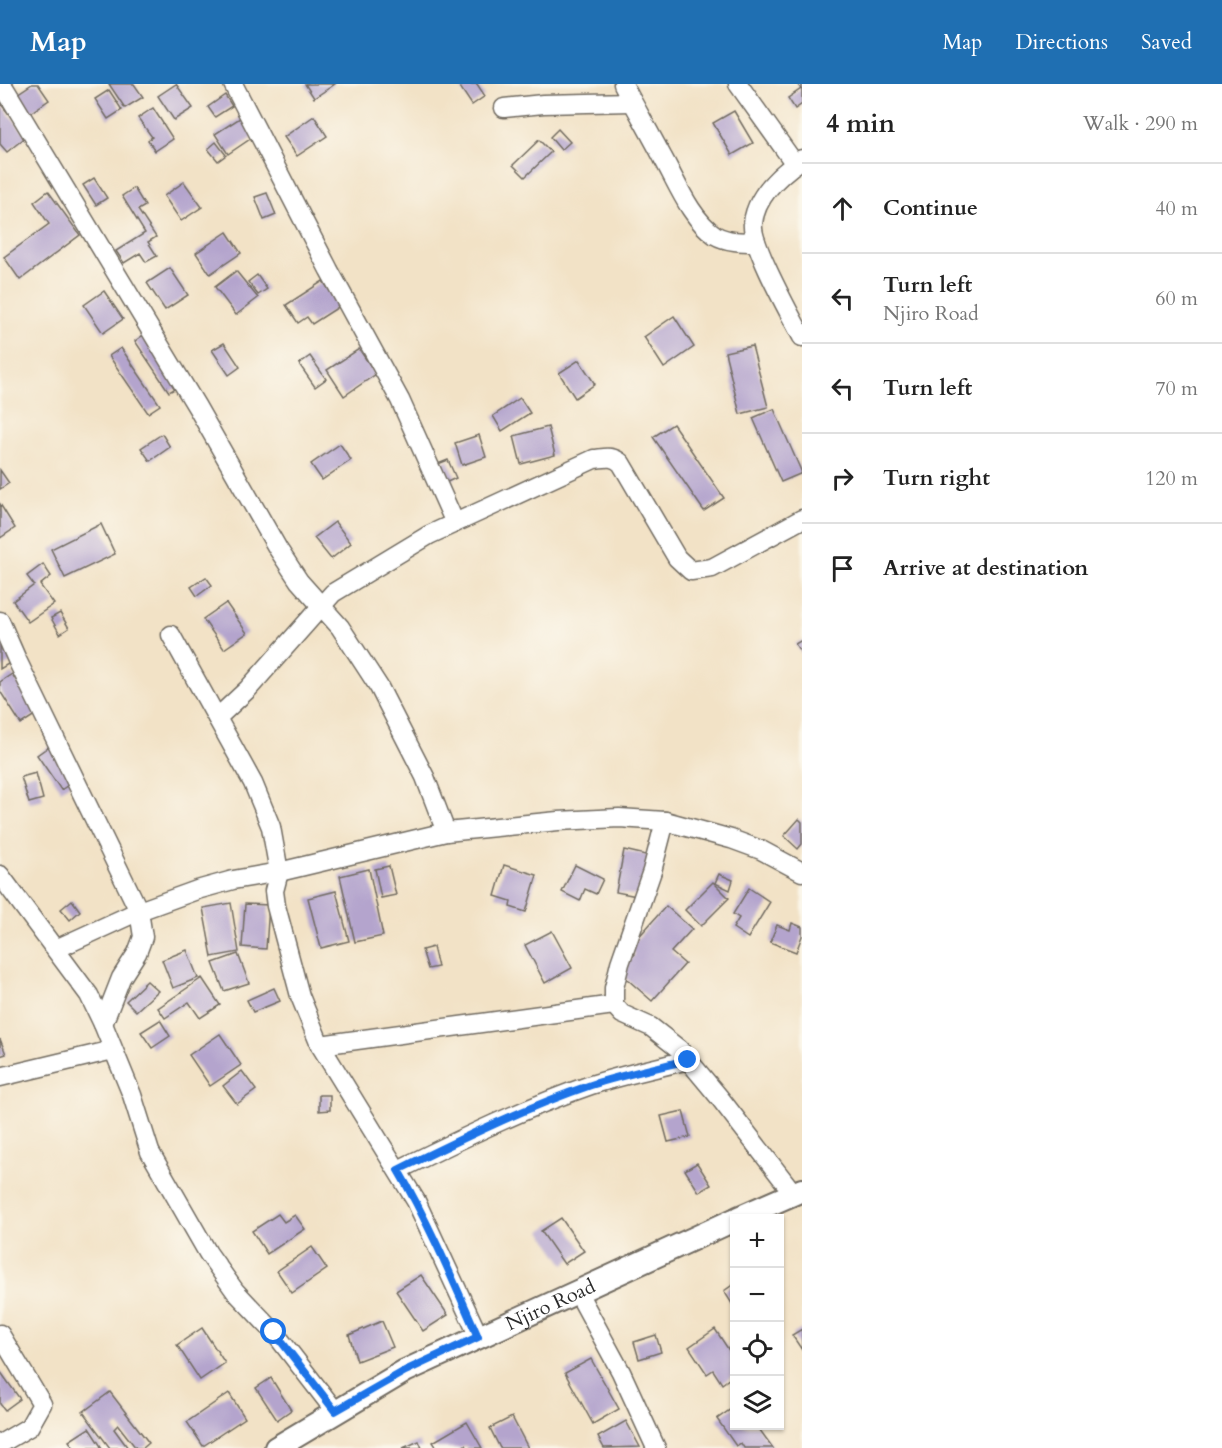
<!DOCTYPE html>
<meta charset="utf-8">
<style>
:root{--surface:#fff;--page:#f6f6f6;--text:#222;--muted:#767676;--line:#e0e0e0;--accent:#1f6fb2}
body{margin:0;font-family:Cardo,serif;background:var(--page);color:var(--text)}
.controls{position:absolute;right:18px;bottom:18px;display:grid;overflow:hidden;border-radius:0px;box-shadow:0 2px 4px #0004}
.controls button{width:54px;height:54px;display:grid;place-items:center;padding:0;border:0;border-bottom:2px solid var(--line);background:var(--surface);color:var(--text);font:30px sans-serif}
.stop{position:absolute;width:18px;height:18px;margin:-14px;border:4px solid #1a73e8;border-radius:50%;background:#fff}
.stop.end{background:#1a73e8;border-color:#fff;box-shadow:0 2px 6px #0008}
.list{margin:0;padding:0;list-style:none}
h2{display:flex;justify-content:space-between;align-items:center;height:78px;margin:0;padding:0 24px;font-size:26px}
h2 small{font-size:20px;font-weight:400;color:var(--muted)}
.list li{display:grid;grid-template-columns:39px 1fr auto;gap:18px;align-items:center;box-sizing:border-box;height:90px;padding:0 24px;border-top:2px solid var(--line)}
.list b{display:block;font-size:22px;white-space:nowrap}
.list p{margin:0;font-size:20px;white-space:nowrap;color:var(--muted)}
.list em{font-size:20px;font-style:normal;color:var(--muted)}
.icon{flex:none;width:33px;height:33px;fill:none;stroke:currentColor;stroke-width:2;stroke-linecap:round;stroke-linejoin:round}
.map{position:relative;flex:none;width:802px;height:1364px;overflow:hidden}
header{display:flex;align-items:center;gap:36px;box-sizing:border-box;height:84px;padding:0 30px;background:var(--accent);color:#fff}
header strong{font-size:28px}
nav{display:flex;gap:33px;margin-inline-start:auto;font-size:21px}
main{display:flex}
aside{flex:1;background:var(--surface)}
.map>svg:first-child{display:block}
.building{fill:#b4a4cd}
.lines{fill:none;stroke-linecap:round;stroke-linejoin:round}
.minor-casing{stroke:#716b61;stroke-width:21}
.tertiary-casing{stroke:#716b61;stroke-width:26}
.minor{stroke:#fff;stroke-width:18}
.tertiary{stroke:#fff;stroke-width:22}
.route{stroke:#1a73e8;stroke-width:8}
.labels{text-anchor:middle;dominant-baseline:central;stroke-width:6;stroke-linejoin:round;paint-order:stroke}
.street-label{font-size:20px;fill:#2b2b2b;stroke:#fbf7ec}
</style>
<header>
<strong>Map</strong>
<nav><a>Map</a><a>Directions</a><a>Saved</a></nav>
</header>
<main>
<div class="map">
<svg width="802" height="1364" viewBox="0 0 802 1364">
<rect width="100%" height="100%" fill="#fbf7ec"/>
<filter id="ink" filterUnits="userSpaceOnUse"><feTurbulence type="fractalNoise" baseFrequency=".0167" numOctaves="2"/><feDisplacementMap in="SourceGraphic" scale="12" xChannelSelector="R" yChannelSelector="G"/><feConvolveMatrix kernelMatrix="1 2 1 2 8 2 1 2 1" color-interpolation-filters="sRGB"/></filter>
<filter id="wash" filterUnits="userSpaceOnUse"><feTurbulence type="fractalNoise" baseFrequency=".008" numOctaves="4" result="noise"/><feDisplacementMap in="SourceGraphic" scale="24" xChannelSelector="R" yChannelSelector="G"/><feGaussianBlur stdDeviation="1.35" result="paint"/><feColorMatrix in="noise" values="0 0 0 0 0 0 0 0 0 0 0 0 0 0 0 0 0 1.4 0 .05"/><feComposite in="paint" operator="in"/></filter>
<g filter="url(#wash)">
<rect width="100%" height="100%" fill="#f2e2c6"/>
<g id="blocks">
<g class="building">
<polygon points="32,0 38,0 49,16 27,31 14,12"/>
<polygon points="109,0 134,0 143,13 125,24"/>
<polygon points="176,0 193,24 174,36 158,12"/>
<polygon points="305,0 335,0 314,14"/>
<polygon points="464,0 477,0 485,12 472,21 460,3"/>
<polygon points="797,0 802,0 802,20 795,25 788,14 801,5"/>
<polygon points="109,6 122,26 108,35 95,15"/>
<polygon points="225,11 232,22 215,33 208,23"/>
<polygon points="0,19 27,52 7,68 0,60"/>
<polygon points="153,24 173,55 155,67 148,56 152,53 138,34"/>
<polygon points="734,27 753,59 732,71 713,39"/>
<polygon points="243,32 256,51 228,70 215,50"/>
<polygon points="314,32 327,52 297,72 284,53"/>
<polygon points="558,45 570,58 561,66 550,53"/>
<polygon points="539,56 551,68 525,93 513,81"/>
<polygon points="216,58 226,71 218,77 208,65"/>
<polygon points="94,94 107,114 96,121 83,101"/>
<polygon points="184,98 202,123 181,137 164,112"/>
<polygon points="134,104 145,122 138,126 156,153 148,158 157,172 146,178 140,169 124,179 116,167 145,149 122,112"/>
<polygon points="48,107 80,151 20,196 4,173 49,140 34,118"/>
<polygon points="267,109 276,131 264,136 255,113"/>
<polygon points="227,148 241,169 210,190 196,169"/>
<polygon points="170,184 188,211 165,226 147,199"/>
<polygon points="236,187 258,214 236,231 215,203"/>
<polygon points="257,191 267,205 258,211 248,198"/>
<polygon points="323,197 340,222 312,240 307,233 298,239 286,221"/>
<polygon points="104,207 123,235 103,249 84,221"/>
<polygon points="674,232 694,263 664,284 644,253"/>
<polygon points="145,250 180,302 169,308 135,257"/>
<polygon points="224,259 240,283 229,291 212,266"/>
<polygon points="752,262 768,323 740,330 725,268"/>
<polygon points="121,264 160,321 148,329 109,272"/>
<polygon points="359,265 376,290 344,312 327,286"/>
<polygon points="310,272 326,295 315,303 299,280"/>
<polygon points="579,276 595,300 575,314 559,289"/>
<polygon points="520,314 530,329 502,347 493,332"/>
<polygon points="774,325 802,389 781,398 753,334"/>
<polygon points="673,340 724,414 704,427 653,353"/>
<polygon points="548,343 555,371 521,380 514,352"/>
<polygon points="162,350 170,363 150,377 141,364"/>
<polygon points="479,351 486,373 462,381 455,359"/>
<polygon points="340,360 351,376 322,396 311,380"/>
<polygon points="448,376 456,394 445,399 438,380"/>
<polygon points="0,386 9,399 0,405"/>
<polygon points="0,420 15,444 0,454"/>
<polygon points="335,438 351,459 331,475 314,454"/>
<polygon points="101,440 115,470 65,494 51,465"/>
<polygon points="43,480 51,492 40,501 54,520 28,538 13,517 34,501 27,492"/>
<polygon points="206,493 212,501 197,512 191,503"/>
<polygon points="226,519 247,549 224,565 203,535"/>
<polygon points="60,529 69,544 60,550 51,534"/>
<polygon points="0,555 13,577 0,585"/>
<polygon points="802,556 802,570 795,560"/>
<polygon points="12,590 38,629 21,640 0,607 0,598"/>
<polygon points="51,661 75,696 61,706 37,671"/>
<polygon points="36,689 43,715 29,719 21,693"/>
<polygon points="799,735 802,738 802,760 798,765 784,752"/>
<polygon points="624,766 650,772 642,813 616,808"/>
<polygon points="504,781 537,791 526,828 510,823 511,817 495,812"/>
<polygon points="575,781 603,795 596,810 585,805 580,817 562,808"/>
<polygon points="389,782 396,811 381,814 375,785"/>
<polygon points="369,785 383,852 355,858 340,792"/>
<polygon points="719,790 733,796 730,806 715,799"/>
<polygon points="713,798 729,814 701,842 685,826"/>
<polygon points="749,804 770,818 748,854 733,844 739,834 733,830"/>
<polygon points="336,807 349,857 321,864 308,814"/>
<polygon points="72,816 80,827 70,836 61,825"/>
<polygon points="231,819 239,868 212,873 203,824"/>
<polygon points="245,820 269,821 266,865 242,863"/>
<polygon points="666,822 692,845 671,868 685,880 652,917 619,888 635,870 629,864"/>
<polygon points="792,839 802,843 802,852 796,868 770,858 777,841 790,846"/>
<polygon points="552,847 572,884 545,899 525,861"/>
<polygon points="433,863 438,883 428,885 422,866"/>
<polygon points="187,866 198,894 173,904 162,876"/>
<polygon points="238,870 249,899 224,907 213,879"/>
<polygon points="202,894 220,921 200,934 189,918 165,934 158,924"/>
<polygon points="147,897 158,907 136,927 126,917"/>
<polygon points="274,904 280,917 253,928 247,916"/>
<polygon points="160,936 170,952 152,964 141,948"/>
<polygon points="220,950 241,981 210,1002 189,971"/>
<polygon points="0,955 6,970 0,972"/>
<polygon points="242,987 256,1006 237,1020 223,1002"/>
<polygon points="319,1011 330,1011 330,1026 319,1027"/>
<polygon points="683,1027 690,1053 668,1058 661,1032"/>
<polygon points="697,1079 711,1101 699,1108 685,1086"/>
<polygon points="278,1130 284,1138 295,1131 305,1145 267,1170 252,1147"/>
<polygon points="561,1134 584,1167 564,1180 541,1147"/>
<polygon points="312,1163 327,1185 292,1209 277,1187"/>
<polygon points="421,1191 448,1231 423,1247 396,1207"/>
<polygon points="734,1200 734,1223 724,1207"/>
<polygon points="382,1237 393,1263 357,1277 349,1251"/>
<polygon points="202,1244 225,1279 200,1296 177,1261"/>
<polygon points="715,1245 734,1274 734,1291 722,1300 713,1286 707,1290 689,1263"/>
<polygon points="802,1245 802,1266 792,1251"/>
<polygon points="656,1251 661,1268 639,1275 634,1258"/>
<polygon points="591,1275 619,1325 593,1340 565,1289"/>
<polygon points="0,1287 20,1315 5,1326 0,1320"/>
<polygon points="271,1294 291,1326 277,1336 256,1304"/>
<polygon points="110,1308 149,1359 143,1364 136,1364 118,1341 114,1345 128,1364 110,1364 83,1328"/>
<polygon points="229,1309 245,1334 203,1362 187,1338"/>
<polygon points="734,1323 734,1342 757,1342 773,1364 744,1364 741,1359 736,1362 717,1335"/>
<polygon points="512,1333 528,1364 500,1364 490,1344"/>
<polygon points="626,1337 640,1363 604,1364 598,1353"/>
<polygon points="467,1338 482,1364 467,1364 465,1361 461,1364 437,1364 433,1358"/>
<polygon points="89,1344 102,1364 74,1364 69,1357"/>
<polygon points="419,1357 422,1364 403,1364"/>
</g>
</g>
</g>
<g filter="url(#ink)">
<use href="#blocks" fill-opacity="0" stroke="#716b61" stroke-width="1.5"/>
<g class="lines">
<defs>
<g id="minor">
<polyline points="233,0 329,186 400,316 455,439"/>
<path d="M623,0c13,25 27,49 40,74 14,25 28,61 52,77 12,7 27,7 41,7"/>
<polyline points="738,0 795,80"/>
<polyline points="5,5 197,323 278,465 299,497 340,543 379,603 425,693 446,748"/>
<polyline points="504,24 543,20 632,18"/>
<path d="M802,75c-22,15 -46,36 -49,64 -3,20 38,93 49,114"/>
<polyline points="0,537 18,578 139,827 143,853 137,869 121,894 103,940"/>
<polyline points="171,551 253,699 271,743 279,788 274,807 276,822 300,912 320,961 416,1117 479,1253"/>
<path d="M217,634l31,-29 85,-96 96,-58 165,-76c11,-1 18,-4 27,4l56,95 14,13 21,-3 90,-49"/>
<polyline points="665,737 652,787 620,879 614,904 614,921 622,930 651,943 679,965 719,1013 794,1110"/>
<polyline points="0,791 89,911 103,940 132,1011 150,1068 208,1169 235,1207 274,1248 335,1327"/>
<polyline points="56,865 139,827 197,806 233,796 279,788 446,748 558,737 619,734 665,737 731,755 761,766 802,788"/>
<polyline points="320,961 614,921"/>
<polyline points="0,993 113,966"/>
<path d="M398,1086c63,-31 126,-62 193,-85 31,-10 65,-17 97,-25"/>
<polyline points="577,1207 621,1288 656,1364"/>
<polyline points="0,1250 42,1320 29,1343 0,1360"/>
</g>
<g id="tertiary">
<polyline points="738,1134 802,1106"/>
<path id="s1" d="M276,1364l129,-77 329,-151"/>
</g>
</defs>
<use href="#minor" class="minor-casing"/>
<use href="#tertiary" class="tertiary-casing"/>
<use href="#minor" class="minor"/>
<use href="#tertiary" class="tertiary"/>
</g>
</g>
<g class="lines" filter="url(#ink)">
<path class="route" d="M274,1248l61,79 70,-40 73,-34c-25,-57 -49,-114 -80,-167 63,-31 126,-62 193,-85 31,-10 65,-17 97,-25"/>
</g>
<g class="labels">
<g class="street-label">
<text stroke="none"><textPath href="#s1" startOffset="310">Njiro Road</textPath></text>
</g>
</g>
</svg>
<div class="controls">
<button>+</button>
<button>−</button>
<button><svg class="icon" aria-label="locate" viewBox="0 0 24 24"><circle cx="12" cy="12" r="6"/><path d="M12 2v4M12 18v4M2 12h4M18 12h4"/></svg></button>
<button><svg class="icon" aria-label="layers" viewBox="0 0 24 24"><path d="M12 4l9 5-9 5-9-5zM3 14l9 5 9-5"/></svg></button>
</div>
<div class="stop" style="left:274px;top:1248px"></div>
<div class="stop end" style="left:688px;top:976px"></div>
</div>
<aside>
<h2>4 min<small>Walk · 290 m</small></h2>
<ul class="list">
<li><svg class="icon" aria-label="ahead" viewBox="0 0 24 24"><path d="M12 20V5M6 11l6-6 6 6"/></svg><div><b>Continue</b></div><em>40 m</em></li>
<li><svg class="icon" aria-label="left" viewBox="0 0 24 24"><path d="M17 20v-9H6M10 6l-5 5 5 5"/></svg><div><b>Turn left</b><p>Njiro Road</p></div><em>60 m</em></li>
<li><svg class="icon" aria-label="left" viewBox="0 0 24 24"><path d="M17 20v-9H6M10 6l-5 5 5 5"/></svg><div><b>Turn left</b></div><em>70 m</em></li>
<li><svg class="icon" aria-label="right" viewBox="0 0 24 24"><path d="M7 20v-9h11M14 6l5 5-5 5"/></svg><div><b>Turn right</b></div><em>120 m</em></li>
<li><svg class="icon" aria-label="arrive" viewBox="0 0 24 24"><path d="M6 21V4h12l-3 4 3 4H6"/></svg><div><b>Arrive at destination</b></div></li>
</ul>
</aside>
</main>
